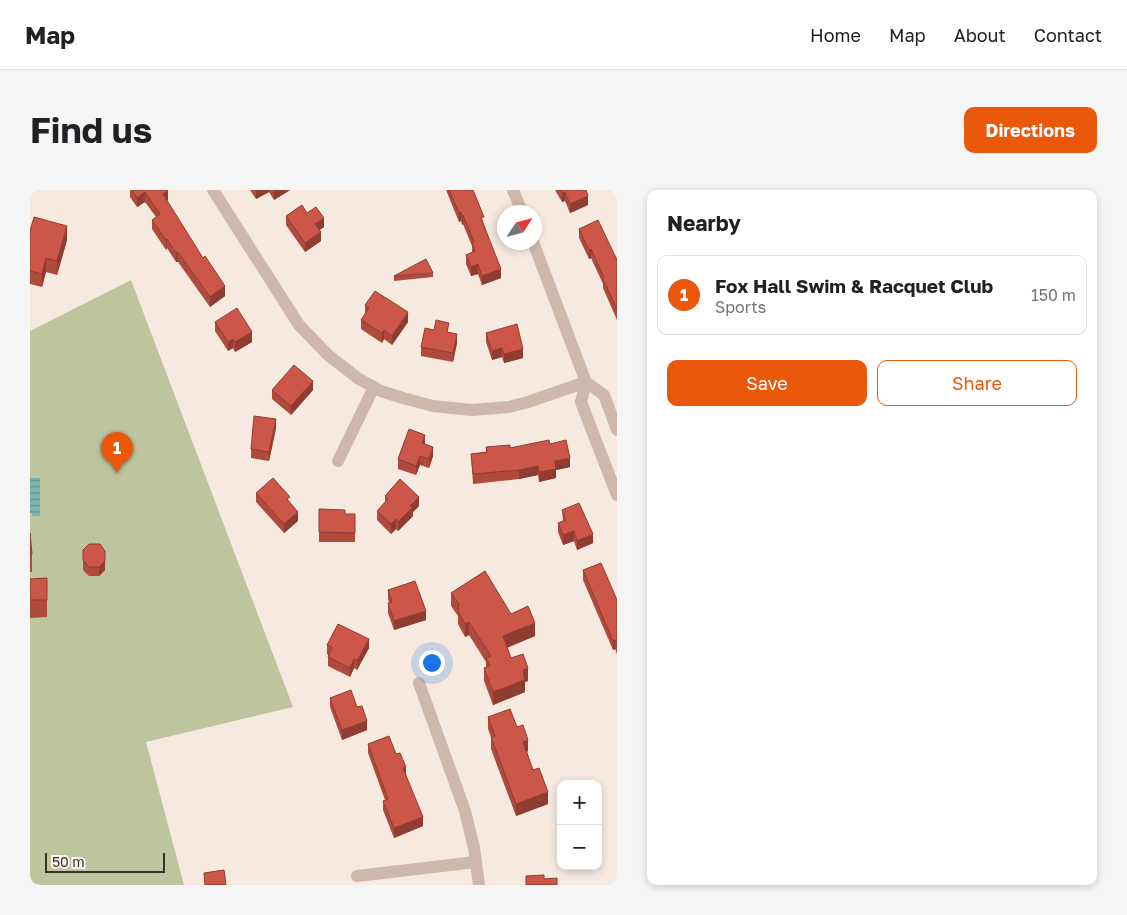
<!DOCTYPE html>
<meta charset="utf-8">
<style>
:root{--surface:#fff;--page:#f6f6f6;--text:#202124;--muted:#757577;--line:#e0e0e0;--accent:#ea580c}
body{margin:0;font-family:"Golos Text",sans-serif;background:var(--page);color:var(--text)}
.controls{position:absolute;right:15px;bottom:15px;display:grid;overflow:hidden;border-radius:10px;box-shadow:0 2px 8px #0003}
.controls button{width:45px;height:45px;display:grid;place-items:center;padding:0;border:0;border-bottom:1px solid var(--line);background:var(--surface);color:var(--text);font:25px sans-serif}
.compass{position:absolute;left:467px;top:15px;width:45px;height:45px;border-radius:50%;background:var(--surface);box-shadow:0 2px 8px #0003;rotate:54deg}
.scale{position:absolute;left:15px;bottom:12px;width:120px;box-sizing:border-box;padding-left:5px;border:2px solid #3c2e2a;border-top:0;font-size:14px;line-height:18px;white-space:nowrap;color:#3c2e2a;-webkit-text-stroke:4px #fbf3ee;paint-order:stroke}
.you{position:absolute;left:401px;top:472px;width:18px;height:18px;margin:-12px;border:4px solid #fff;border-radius:50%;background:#1a73e8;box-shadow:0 0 0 8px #1a73e833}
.badge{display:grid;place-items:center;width:32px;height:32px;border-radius:50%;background:var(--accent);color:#fff;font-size:16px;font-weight:700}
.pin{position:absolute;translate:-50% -41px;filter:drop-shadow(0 1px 2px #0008)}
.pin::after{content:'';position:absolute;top:26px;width:18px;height:15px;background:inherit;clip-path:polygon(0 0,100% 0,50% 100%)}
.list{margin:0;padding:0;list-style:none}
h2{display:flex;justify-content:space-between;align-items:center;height:65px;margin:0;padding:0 20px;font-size:21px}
h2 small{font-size:16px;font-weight:400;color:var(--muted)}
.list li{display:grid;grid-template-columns:32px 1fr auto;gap:15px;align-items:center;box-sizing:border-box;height:80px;margin:0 10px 10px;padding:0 10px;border:1px solid var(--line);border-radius:10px}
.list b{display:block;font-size:19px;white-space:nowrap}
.list p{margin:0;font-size:16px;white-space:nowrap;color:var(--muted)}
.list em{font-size:16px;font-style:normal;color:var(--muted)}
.actions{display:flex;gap:10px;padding:15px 20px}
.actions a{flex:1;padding:11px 0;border:1px solid var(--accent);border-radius:10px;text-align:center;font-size:18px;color:var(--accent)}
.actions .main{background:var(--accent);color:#fff}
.map{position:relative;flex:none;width:587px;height:695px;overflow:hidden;border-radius:10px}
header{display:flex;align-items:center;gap:30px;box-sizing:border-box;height:70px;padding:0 25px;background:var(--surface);border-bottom:1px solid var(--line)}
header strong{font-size:24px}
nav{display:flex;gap:28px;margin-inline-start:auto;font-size:18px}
.intro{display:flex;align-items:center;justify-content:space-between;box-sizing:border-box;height:120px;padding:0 30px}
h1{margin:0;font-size:35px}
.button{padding:12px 22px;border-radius:10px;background:var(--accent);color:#fff;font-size:18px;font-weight:700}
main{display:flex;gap:30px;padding:0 30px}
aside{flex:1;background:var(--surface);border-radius:10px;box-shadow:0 2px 8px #0003}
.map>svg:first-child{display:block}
.pitch{fill:#bdc59f}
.water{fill:url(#water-rules)}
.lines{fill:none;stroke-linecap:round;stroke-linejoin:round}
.minor{stroke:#ceb7ab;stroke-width:12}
.wall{fill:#af4a3d}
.shaded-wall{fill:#8f3c32}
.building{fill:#cc5647;stroke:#8f3c32}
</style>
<header>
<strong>Map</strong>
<nav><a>Home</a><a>Map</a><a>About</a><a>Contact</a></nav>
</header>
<div class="intro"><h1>Find us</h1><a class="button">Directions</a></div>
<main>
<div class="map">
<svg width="587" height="695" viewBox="0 0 587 695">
<defs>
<pattern id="water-rules" width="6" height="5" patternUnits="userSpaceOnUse" patternTransform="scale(1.25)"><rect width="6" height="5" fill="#7db4af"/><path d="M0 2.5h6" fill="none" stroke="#68938f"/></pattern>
</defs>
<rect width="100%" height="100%" fill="#f5e9e0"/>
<polygon class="pitch" points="101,90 263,517 116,552 154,695 0,695 0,141"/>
<polygon class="water" points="0,288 10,288 10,326 2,326 2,323 0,323"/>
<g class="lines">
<g class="minor">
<polyline points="183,0 269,135 298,165 329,189 351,201 373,208 403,216 442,220 479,217 498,212 556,192"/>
<polyline points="483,0 492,22"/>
<polyline points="503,52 556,192 574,205 587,240"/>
<polyline points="556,192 551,212 587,305"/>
<polyline points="308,271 344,197"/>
<polyline points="389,493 435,621 444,658 449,695"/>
<polyline points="327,686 446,672"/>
</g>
</g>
<g class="wall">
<polygon points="100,0 137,0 137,11 195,106 180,117 148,72 146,72 137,58 136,60 122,39 122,30 126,27 115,12 107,17 100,7"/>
<polygon points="220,0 260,0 244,10 239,2 226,9"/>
<polygon points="416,0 443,0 471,88 452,95 448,84 441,86 436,74 436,65 442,62 442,56 433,34 432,35 431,31 429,32"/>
<polygon points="525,0 556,0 558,15 540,23 535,11 532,12"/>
<polygon points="277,23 294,37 289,40 291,51 275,62 256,35 256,26"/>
<polygon points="549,39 587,70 587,130 573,98 573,94 561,68 559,69 549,48"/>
<polygon points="0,41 37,50 27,85 16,82 12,97 0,94"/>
<polygon points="403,83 403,87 364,91 364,86"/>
<polygon points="335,115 378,132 362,155 354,149 352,153 331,139 331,130 335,124"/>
<polygon points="185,132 222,152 205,162 203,158 198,161 185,141"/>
<polygon points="404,140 418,142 427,153 423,172 391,166 391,157"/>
<polygon points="456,143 493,168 474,173 472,167 462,170 456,152"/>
<polygon points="242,200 283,200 261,225 242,209"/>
<polygon points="246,238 239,271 221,268 221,259"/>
<polygon points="395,254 403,266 399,278 390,275 386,285 368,279 368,269"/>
<polygon points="520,254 540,277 526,280 526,288 509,292 508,285 489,289 443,294 441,264 456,262 456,257 480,258"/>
<polygon points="226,303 260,313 268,331 254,343 226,312"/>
<polygon points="355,306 389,316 383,322 383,326 368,341 366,339 361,344 347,330 347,321 355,313"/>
<polygon points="289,319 315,324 325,324 325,352 289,352"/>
<polygon points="532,320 563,353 547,360 544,351 533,355 528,342 528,333 533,331"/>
<polygon points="0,343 2,364 2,382 0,382"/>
<polygon points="53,360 75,380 69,386 59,386 53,380"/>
<polygon points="553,380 587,410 587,464 585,459 583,460 553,390"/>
<polygon points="17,388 17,427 0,428 0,389"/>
<polygon points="358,400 396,430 364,440 358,423 358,413 359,413 358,409"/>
<polygon points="421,403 481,424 505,446 477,458 481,468 498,491 495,492 495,502 463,515 454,491 454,478 456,477 456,472 439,445 435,447 428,434 428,426 421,416"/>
<polygon points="297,455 339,458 327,480 324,478 320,487 298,476 298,465 297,464"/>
<polygon points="300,508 327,517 337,540 312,550 300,517"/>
<polygon points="458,527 487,537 498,561 497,562 503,580 518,614 486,626 461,559 461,547 458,539"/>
<polygon points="338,554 366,564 376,585 393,636 364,648 353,620 353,611 355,610 338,563"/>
</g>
<g class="shaded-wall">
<polygon points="226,0 239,0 239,2 226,9"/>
<polygon points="246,0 260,0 244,10 244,1"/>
<polygon points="138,1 138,10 133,13 133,4"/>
<polygon points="115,2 115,12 107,17 107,8"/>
<polygon points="535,2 535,11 532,12 532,3"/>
<polygon points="558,6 558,15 540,23 540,14"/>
<polygon points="431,22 431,31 429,32 429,23"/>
<polygon points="432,25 433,25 433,34 432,35"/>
<polygon points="294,28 294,37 285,43 285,34"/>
<polygon points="37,36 37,50 27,85 27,71"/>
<polygon points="291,42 291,51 275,62 275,53"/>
<polygon points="137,49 137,58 136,60 136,50"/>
<polygon points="561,59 561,68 559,69 559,60"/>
<polygon points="148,62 148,72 146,72 146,63"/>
<polygon points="16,68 16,82 12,97 12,84"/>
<polygon points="448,74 448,84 441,86 441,77"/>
<polygon points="471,79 471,88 452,95 452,86"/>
<polygon points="195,96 195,106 180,117 180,107"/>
<polygon points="378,122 378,132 362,155 362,146"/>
<polygon points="354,140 354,149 352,153 352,143"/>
<polygon points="222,142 222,152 205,162 205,152"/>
<polygon points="427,144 427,153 423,172 423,163"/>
<polygon points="203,149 203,158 198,161 198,152"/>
<polygon points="472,158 472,167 462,170 462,161"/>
<polygon points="493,159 493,168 474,173 474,164"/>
<polygon points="283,191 283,200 261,225 261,216"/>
<polygon points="246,229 246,238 239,271 239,262"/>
<polygon points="395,245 395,254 392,263 392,253"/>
<polygon points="403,257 403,266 399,278 399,269"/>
<polygon points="390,266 390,275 386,285 386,276"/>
<polygon points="540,268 540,277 526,280 526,288 509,292 509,282 525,271"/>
<polygon points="508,276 508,285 489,289 489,280"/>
<polygon points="389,307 389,316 383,322 383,326 368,341 368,332 380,316"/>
<polygon points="268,322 268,331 254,343 254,334"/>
<polygon points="366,329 366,339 361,344 361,334"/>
<polygon points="544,341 544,351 533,355 533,345"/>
<polygon points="563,344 563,353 547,360 547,351"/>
<polygon points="75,371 75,380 69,386 69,377"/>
<polygon points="396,421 396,430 364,440 364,431"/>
<polygon points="439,432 439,445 435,447 435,434"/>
<polygon points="505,433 505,446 473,459 473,446"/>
<polygon points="339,449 339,458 327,480 327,471"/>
<polygon points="585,450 585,459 583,460 583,451"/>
<polygon points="324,469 324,478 320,487 320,478"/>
<polygon points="498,478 498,491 495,492 495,502 463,515 463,502 493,480"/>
<polygon points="337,531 337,540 312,550 312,540"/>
<polygon points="498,550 498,561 493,563 493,552"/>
<polygon points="376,577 376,586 373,578"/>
<polygon points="518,602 518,614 486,626 486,614"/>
<polygon points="393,627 393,636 364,648 364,638"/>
</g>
<g class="building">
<polygon points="102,0 137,0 138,1 133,4 173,68 175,66 195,96 180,107 148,62 146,63 137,49 136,50 122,30 130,24 115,2 107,8"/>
<polygon points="419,0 443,0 454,27 451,28 471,79 452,86 448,74 441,77 436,65 445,61 442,53 444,52 433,25 432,25 431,22 429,23"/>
<polygon points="530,0 556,0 558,6 540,14 535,2 532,3"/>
<polygon points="272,15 277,23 286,17 294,28 285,34 291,42 275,53 256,26"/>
<polygon points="4,27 37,36 27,71 16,68 12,84 0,81 0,41"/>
<polygon points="568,30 587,70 587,120 573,89 574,88 561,59 559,60 549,39"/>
<polygon points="396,69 403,83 364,86"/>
<polygon points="345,101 378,122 362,146 354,140 352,143 331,130 339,118 335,115"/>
<polygon points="207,118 222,142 205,152 203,149 198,152 185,132"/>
<polygon points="406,130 419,133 417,142 427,144 423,163 391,157 395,138 404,140"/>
<polygon points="487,134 493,159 474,164 472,158 462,161 456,143"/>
<polygon points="264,175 283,191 261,216 242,200"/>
<polygon points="224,226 246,229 239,262 221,259"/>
<polygon points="379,239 395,245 392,253 403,257 399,269 390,266 386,276 368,269"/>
<polygon points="519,250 520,254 536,250 540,268 525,271 526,279 509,282 508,276 489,280 443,284 441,264 457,262 456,257 480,255 480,258"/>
<polygon points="243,288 260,307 257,309 268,322 254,334 226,303"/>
<polygon points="370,289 389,307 380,316 383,317 368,332 366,329 361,334 347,321 358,309 355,306"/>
<polygon points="549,313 563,344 547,351 544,341 533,345 528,333 536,330 532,320"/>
<polygon points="289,319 315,320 315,324 325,324 325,343 289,342"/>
<polygon points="0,343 2,364 0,365"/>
<polygon points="59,354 70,354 75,361 75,371 69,377 59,377 53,370 53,360"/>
<polygon points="571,373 587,410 587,454 585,450 583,451 553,380"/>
<polygon points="455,381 481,424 498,416 505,433 473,446 481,468 493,464 498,478 493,480 495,490 463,502 454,478 460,476 456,468 461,466 439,432 435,434 428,421 429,414 421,403"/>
<polygon points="17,388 17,410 0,410 0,389"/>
<polygon points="385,391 396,421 364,431 358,413 362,412 358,400"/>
<polygon points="308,434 339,449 327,471 324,469 320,478 298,467 302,457 297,455"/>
<polygon points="321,500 327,517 332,516 337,531 312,540 300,508"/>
<polygon points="480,519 487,537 493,535 498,550 493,552 503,580 509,578 518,602 486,614 461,547 465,546 458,527"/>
<polygon points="359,546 366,564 370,563 376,577 373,578 393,627 364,638 353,611 358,609 338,554"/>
<polygon points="194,680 196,695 175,695 174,683"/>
<polygon points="514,685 514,689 527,688 527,695 496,695 496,686"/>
</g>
</svg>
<div class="controls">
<button>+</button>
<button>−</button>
</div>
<svg class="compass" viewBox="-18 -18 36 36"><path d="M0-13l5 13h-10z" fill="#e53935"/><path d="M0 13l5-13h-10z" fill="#757577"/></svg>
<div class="scale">50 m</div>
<div class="you"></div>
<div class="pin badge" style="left:87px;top:283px">1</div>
</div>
<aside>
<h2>Nearby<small></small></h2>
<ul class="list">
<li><span class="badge">1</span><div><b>Fox Hall Swim &amp; Racquet Club</b><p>Sports</p></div><em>150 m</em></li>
</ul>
<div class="actions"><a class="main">Save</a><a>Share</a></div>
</aside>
</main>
